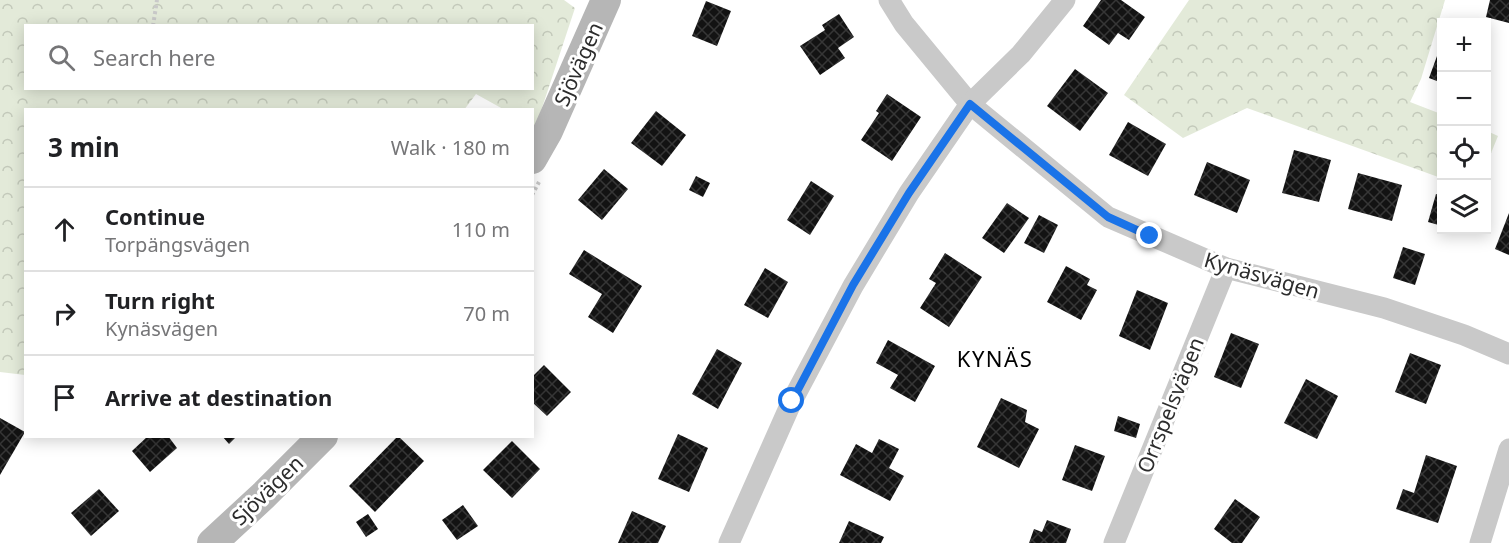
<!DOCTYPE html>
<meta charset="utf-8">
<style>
:root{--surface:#fff;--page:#f2f2f2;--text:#202124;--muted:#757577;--line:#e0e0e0}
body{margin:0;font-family:"Noto Sans",sans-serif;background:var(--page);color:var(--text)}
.controls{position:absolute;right:18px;top:18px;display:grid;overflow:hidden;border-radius:0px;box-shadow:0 3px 15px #0003}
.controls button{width:54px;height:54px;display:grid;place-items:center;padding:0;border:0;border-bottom:2px solid var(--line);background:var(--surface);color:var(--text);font:30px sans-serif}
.stop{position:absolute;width:18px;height:18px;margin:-14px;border:4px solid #1a73e8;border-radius:50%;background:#fff}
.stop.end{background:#1a73e8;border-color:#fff;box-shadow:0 2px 6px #0008}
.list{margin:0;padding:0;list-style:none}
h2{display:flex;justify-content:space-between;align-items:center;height:78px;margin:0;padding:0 24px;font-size:26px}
h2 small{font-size:20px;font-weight:400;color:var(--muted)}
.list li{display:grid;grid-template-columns:39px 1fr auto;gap:18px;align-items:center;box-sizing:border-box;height:84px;padding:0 24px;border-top:2px solid var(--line)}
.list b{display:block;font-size:22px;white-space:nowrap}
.list p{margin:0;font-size:20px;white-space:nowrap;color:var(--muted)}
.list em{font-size:20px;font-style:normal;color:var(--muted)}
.icon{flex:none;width:33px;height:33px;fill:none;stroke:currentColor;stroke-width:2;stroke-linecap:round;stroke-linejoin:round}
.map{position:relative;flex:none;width:1509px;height:543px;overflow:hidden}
.search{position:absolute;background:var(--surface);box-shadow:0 3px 15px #0003;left:24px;top:24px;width:510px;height:66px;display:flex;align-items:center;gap:15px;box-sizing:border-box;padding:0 21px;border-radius:0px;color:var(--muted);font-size:22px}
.panel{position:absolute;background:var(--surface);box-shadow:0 3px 15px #0003;left:24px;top:108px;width:510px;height:330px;border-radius:0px}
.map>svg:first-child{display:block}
.forest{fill:url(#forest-crowns);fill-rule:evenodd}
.building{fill:url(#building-cross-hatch)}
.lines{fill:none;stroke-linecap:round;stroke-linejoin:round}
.path{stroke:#c9c9c9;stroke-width:4;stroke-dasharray:3 3;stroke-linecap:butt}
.street{stroke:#c9c9c9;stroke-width:21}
.secondary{stroke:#b6b6b6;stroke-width:30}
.route{stroke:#1a73e8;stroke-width:8}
.labels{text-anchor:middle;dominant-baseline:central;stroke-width:6;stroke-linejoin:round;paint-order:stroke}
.street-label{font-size:21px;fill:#2c2c2c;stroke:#fff}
.neighbourhood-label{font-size:22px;letter-spacing:1.5px;fill:#000;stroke:#fff}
</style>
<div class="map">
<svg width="1509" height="543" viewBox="0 0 1509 543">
<defs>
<pattern id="forest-crowns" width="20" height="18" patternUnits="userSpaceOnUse" patternTransform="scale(1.5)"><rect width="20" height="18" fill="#e3ead9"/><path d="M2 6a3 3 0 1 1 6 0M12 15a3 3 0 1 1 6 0" fill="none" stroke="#c3c9ba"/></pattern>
<pattern id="building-cross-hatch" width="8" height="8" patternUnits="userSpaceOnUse" patternTransform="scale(1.5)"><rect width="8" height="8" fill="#131313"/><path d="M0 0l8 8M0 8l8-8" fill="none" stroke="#363636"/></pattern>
</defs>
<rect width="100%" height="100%" fill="#fff"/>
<g class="forest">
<path d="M0,0h564l11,8 -40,121 -2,-2 -1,-17 -29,-1 -27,-15 -12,16h-438l-1,265 -25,-3zM26,26h506v62h-506z"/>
<polygon points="1189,0 1445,0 1421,79 1410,102 1441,114 1441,178 1247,108 1183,138 1124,95"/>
<polygon points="1487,131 1498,136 1487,163 1486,131"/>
</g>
<g class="building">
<polygon points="1101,0 1121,0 1145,17 1129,40 1118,33 1109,45 1083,26"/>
<polygon points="1490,0 1509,0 1509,23 1486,17"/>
<polygon points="706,1 731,11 717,46 692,36"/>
<polygon points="839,14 854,37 838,48 845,58 820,75 800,46 825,30 822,25"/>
<polygon points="1441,45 1442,45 1442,83 1429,78"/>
<polygon points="1075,69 1108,93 1080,131 1047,106"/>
<polygon points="887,94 921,117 892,161 861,140 879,113 876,111"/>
<polygon points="656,111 686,135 662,166 631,143"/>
<polygon points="1128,122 1166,144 1148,176 1109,155"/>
<polygon points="1294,150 1331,160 1319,202 1282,193"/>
<polygon points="1207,162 1250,180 1237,213 1194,195"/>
<polygon points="604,169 628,189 602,220 578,200"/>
<polygon points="1358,173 1402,185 1392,221 1348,209"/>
<polygon points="696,176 710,183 703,197 689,190"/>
<polygon points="811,181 834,196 810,235 787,220"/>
<polygon points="1436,194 1442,196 1442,226 1428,222"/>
<polygon points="1007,203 1029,218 1004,253 982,238"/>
<polygon points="1509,213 1509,255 1495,249"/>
<polygon points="1039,215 1058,225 1044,253 1024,243"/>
<polygon points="1403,247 1425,254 1415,285 1393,278"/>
<polygon points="584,250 642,286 613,333 588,317 602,294 569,274"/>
<polygon points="945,253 982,277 949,327 920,308 936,283 929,279"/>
<polygon points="1066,266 1090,279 1087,285 1097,290 1081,320 1047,302"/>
<polygon points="765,268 788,282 768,318 744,305"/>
<polygon points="1137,290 1168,303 1150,350 1119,336"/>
<polygon points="1231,333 1259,344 1241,388 1214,377"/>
<polygon points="888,340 935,366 915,402 890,388 898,375 876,363"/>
<polygon points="717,349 742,363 718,409 692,394"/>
<polygon points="1410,353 1441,365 1426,404 1395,392"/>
<polygon points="544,365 571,392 547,416 532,402 532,377"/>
<polygon points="1306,379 1338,396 1317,439 1284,423"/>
<polygon points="1001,398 1027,410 1025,422 1039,429 1019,468 977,447"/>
<polygon points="1118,416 1140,424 1136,438 1114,431"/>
<polygon points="0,418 25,432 0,475"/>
<polygon points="678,434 708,448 689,492 658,479"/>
<polygon points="148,436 168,436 177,448 150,472 132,451"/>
<polygon points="222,436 237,436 229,444"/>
<polygon points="398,436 424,461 375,512 349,486"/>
<polygon points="879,439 899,449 889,468 904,476 890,501 840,475 856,444 872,453"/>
<polygon points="512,441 540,469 512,498 483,470"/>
<polygon points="1075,445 1105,456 1092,491 1062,480"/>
<polygon points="1426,455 1457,466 1438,523 1396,509 1403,489 1414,493"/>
<polygon points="99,489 119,511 91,536 71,513"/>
<polygon points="1235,499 1260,517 1242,543 1232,543 1214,529"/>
<polygon points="463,505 478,526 457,540 442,520"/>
<polygon points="632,511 666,526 658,543 618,543"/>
<polygon points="368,514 378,529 366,537 356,522"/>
<polygon points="1047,520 1071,529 1066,543 1029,543 1034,529 1042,532"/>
<polygon points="849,521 884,537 881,543 839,543"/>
</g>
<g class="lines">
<g class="path">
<polyline points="153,26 157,0"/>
<polyline points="532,195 539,182"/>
</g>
<g class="street">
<polyline points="889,0 904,24 970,104 1108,217 1226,268 1384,308 1464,335 1509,354"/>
<polyline points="729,543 792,401 853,286 909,193 970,104 1021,54 1065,0"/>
<polyline points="1114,543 1226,268"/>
<polyline points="1480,543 1509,449"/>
</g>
<g class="secondary">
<polyline points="532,159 548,131 606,0"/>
<polyline points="212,543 264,495 323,436"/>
</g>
</g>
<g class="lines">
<polyline class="route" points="792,401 853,285 909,193 970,104 1108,217 1150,236"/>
</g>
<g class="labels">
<g class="street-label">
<text transform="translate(578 64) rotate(-66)">Sjövägen</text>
<text transform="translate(1262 275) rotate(16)">Kynäsvägen</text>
<text transform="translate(1170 405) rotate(-68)">Orrspelsvägen</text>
<text transform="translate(267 490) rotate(-44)">Sjövägen</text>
</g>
<g class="neighbourhood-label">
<text x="995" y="358">KYNÄS</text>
</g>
</g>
</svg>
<div class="controls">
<button>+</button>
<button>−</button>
<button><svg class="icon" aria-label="locate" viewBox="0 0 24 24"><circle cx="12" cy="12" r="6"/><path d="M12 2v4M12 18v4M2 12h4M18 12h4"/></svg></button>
<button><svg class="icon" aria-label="layers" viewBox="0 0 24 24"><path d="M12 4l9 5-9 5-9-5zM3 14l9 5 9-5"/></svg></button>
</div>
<div class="stop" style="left:792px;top:401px"></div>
<div class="stop end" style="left:1150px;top:236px"></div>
<div class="search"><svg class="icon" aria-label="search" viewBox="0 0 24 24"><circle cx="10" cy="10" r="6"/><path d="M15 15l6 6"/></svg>Search here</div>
<section class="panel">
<h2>3 min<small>Walk · 180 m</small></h2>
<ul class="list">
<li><svg class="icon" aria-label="ahead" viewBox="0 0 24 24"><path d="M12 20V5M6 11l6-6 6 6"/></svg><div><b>Continue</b><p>Torpängsvägen</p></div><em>110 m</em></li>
<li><svg class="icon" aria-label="right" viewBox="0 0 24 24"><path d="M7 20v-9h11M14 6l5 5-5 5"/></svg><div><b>Turn right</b><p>Kynäsvägen</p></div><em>70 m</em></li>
<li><svg class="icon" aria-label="arrive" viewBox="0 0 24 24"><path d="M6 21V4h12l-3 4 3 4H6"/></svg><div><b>Arrive at destination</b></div></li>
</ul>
</section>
</div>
